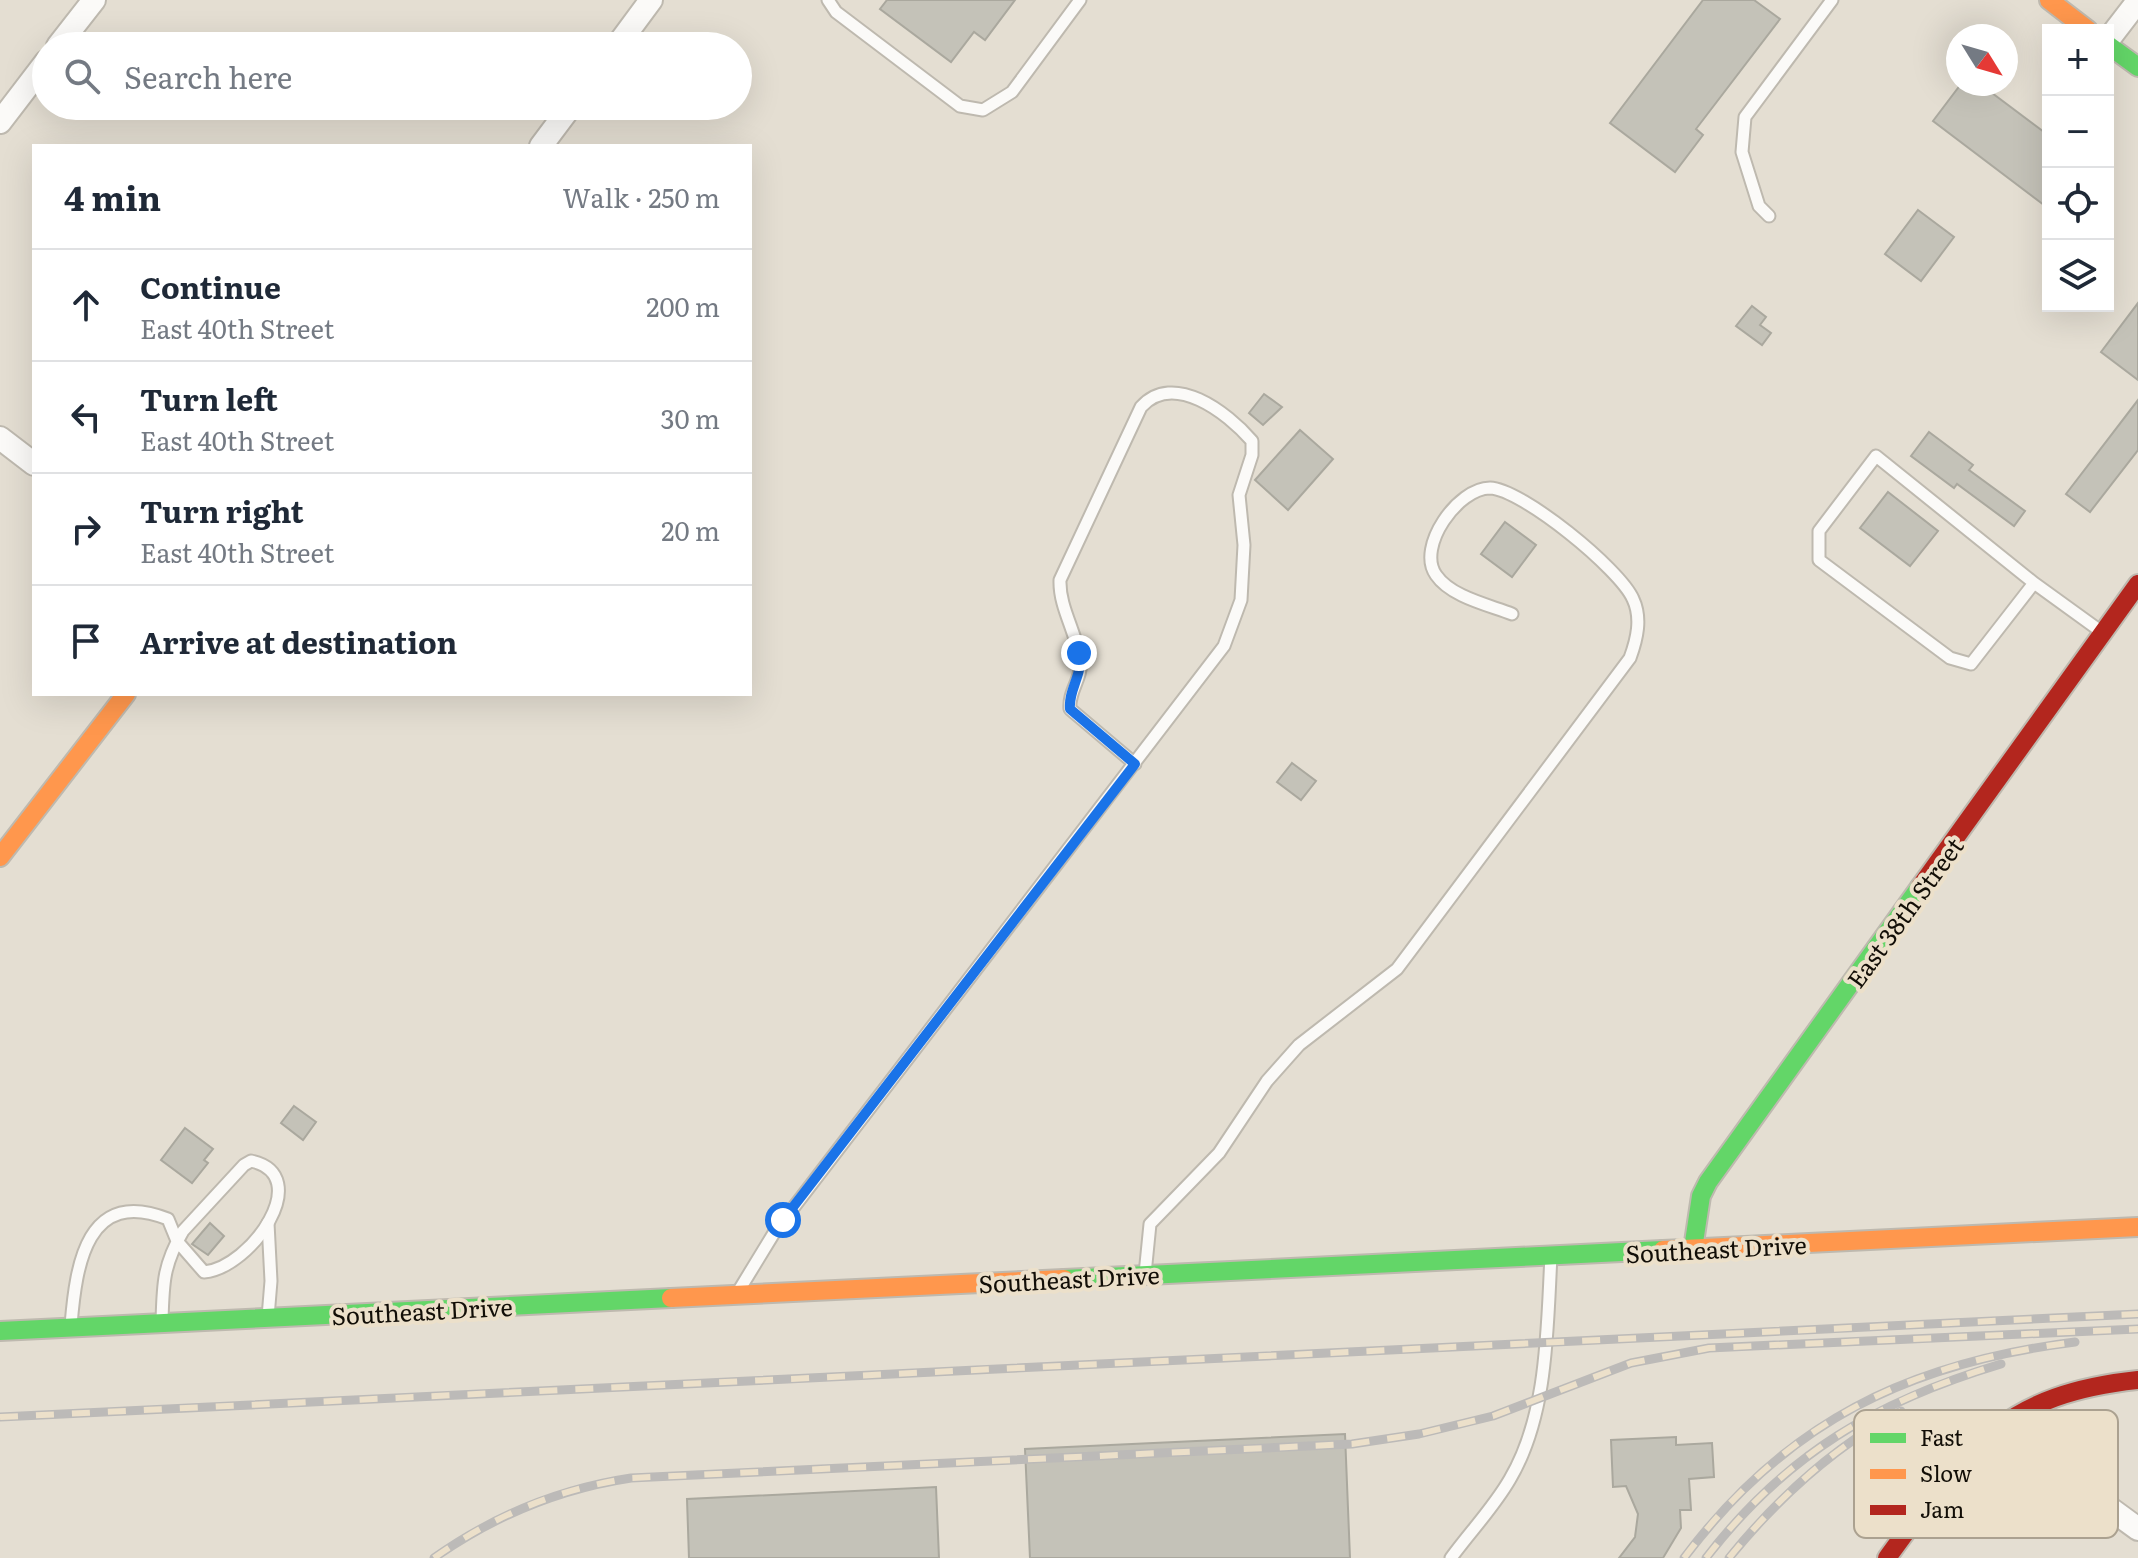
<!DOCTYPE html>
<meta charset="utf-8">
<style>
:root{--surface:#fff;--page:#f2f2f3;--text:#1f2937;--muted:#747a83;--line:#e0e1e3}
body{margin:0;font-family:Literata,serif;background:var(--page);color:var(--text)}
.controls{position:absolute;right:24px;top:24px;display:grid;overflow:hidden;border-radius:0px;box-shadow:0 8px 32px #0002}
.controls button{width:72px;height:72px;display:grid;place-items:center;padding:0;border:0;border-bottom:2px solid var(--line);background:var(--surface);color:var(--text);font:40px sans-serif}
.compass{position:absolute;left:1946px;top:24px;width:72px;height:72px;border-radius:50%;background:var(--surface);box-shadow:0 8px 32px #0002;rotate:127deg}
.stop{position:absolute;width:24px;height:24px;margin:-18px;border:6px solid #1a73e8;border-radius:50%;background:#fff}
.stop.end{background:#1a73e8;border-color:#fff;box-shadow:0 2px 8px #0008}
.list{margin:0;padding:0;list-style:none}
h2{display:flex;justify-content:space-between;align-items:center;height:104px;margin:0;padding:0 32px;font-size:34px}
h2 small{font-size:26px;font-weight:400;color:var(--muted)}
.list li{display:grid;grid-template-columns:52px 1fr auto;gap:24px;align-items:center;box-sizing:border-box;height:112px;padding:0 32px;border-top:2px solid var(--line)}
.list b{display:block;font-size:30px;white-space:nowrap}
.list p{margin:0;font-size:26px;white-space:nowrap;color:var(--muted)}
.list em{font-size:26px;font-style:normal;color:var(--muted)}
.icon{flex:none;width:44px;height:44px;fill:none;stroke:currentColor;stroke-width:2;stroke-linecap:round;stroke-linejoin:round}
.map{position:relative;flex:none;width:2138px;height:1558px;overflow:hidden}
.search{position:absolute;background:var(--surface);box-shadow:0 8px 32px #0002;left:32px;top:32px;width:720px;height:88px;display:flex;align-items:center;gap:20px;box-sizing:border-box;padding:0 28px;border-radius:44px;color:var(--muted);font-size:30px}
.panel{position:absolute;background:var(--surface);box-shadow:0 8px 32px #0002;left:32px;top:144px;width:720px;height:552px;border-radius:0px}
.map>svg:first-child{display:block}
.building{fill:#c4c2b8;stroke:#aaa89e;stroke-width:2}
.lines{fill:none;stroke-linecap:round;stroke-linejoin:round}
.lane-casing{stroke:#beb9af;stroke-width:15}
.street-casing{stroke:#beb9af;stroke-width:26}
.fast-casing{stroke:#beb9af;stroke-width:22}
.slow-casing{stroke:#beb9af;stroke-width:22}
.jam-casing{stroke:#beb9af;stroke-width:22}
.lane{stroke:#fbfaf8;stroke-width:11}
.street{stroke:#fbfaf8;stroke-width:22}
.fast{stroke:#63d668;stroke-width:18}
.slow{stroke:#ff974d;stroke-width:18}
.jam{stroke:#b3261e;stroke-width:18}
.rail-casing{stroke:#bcbab8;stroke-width:9}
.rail{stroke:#ece0ca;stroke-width:6;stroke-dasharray:18;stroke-linecap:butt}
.route{stroke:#1a73e8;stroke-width:10}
.labels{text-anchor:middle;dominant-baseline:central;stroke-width:8;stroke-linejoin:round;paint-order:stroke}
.street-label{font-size:24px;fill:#120e07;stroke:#ece0ca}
.key{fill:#ece0ca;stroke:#aba190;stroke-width:2}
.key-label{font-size:22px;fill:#120e07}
</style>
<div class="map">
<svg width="2138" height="1558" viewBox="0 0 2138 1558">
<rect width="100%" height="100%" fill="#e4ded2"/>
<g class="building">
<polygon points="887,0 1015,0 985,40 974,32 951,62 880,9"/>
<polygon points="1703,0 1754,0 1780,19 1696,129 1703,135 1675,172 1610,123"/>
<polygon points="1961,84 1980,84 2048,135 2048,208 1933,121"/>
<polygon points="1918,210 1954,237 1921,281 1885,254"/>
<polygon points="2138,303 2138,380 2101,352"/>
<polygon points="1752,306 1766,317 1760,325 1771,333 1762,345 1736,326"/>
<polygon points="1264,394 1282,407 1263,425 1249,413"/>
<polygon points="2138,400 2138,450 2090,512 2066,494"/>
<polygon points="1300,430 1333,459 1288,510 1255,480"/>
<polygon points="1929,432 1973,465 1969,470 2025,511 2014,526 1957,484 1954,488 1911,456"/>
<polygon points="1888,492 1938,531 1910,566 1860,528"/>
<polygon points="1505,522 1536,545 1512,577 1481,554"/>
<polygon points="1292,763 1316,781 1301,800 1277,782"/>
<polygon points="294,1106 316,1122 303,1140 281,1123"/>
<polygon points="185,1128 213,1149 204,1160 208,1163 192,1183 161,1160"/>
<polygon points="210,1223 224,1236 208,1255 192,1244"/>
<polygon points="1345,1434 1350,1558 1030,1558 1025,1449"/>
<polygon points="1676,1437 1676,1445 1712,1443 1714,1477 1689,1479 1691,1510 1680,1510 1681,1528 1663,1558 1619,1558 1635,1537 1638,1514 1626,1486 1613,1487 1611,1440"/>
<polygon points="936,1487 939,1558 689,1558 687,1499"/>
</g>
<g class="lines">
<defs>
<g id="lane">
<polyline points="828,0 836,12 960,106 983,110 1012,92 1080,0"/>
<polyline points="1769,216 1759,206 1742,152 1745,117 1832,0"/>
<polyline points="2034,583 1876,456 1819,531 1819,560 1950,658 1971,664 2034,583 2099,630"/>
<path d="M1145,1274l5,-50 69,-71 48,-72 32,-36 98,-76 233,-311c7,-19 12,-40 3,-59 -13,-30 -111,-110 -143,-111 -32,0 -74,59 -54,87 15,22 53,30 76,39"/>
<path d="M738,1292l36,-59 450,-587 17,-46 3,-55 -5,-50 13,-40v-14c-25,-29 -79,-70 -111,-34l-81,173c-1,28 17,53 20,80 3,18 -12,31 -10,49l65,55"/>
<polyline points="268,1317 271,1281 268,1223"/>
<path d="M71,1325c5,-61 16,-138 97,-106l9,22 27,31c47,-4 112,-97 47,-111l-7,4 -61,66c-20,34 -20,53 -21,91"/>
<path d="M1451,1558c19,-26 43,-51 59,-79 38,-64 37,-151 41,-223"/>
</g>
<g id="street">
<polyline points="2108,40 2138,1"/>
<polyline points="58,46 94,0"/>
<polyline points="617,46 651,0"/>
<polyline points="0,122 46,62"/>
<polyline points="541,146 571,106"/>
<polyline points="0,438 34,464"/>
<polyline points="1996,1425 2138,1529"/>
</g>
<g id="fast">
<polyline points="2108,45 2138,67"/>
<polyline points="1693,1249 1701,1196 1708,1182 1920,887"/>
<polyline points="1064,1279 1663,1250"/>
<polyline points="0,1331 671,1298"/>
</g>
<g id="slow">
<polyline points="2049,0 2088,30"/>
<polyline points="0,857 126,694"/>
<polyline points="1663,1250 2138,1227"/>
<polyline points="671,1298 1064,1279"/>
</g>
<g id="jam">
<polyline points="1920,887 2138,584"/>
<path d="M1887,1558c78,-106 111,-163 251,-178"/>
</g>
</defs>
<use href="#lane" class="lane-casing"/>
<use href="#street" class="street-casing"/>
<use href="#fast" class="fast-casing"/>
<use href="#slow" class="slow-casing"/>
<use href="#jam" class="jam-casing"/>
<use href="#lane" class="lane"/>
<use href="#street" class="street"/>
<use href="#fast" class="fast"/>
<use href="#slow" class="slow"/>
<use href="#jam" class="jam"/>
<defs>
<g id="rail">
<polyline points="0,1417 2138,1314"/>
<path d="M434,1558c61,-43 124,-69 197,-80l721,-34 67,-10 74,-18 138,-53 78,-15 429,-19"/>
<path d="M1684,1558c102,-136 224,-195 391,-216"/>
<path d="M1706,1558c80,-104 171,-157 295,-194"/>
<path d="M1729,1558c48,-59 104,-111 172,-147"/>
</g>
</defs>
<use href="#rail" class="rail-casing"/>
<use href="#rail" class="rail"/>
</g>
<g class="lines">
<path class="route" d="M783,1220l352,-456 -65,-55c-2,-20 14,-35 9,-56"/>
</g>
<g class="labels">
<g class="street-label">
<text transform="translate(1904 912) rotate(-54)">East 38th Street</text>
<text transform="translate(1716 1248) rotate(-3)">Southeast Drive</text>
<text transform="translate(1069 1278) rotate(-3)">Southeast Drive</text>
<text transform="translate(422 1310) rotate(-3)">Southeast Drive</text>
</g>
</g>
<rect x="1854" y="1410" width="264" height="128" rx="12" class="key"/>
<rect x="1870" y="1433" width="36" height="10" fill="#63d668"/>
<rect x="1870" y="1469" width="36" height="10" fill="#ff974d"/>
<rect x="1870" y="1505" width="36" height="10" fill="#b3261e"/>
<g class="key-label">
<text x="1920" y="1446">Fast</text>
<text x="1920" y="1482">Slow</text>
<text x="1920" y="1518">Jam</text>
</g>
</svg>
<div class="controls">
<button>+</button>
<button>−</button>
<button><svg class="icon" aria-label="locate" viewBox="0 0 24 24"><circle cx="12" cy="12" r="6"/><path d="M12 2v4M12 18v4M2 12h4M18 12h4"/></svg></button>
<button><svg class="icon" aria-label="layers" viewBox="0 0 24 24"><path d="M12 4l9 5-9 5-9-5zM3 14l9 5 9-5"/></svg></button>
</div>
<svg class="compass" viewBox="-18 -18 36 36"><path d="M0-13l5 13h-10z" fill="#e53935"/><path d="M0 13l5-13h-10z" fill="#747a83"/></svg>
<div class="stop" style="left:783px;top:1220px"></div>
<div class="stop end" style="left:1079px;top:653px"></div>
<div class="search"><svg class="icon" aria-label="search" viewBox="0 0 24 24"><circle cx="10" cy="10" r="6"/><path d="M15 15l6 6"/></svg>Search here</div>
<section class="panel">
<h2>4 min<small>Walk · 250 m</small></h2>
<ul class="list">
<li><svg class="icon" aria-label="ahead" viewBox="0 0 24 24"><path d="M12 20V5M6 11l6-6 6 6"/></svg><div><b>Continue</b><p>East 40th Street</p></div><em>200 m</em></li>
<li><svg class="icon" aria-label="left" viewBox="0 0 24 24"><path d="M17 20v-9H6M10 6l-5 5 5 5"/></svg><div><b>Turn left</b><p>East 40th Street</p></div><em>30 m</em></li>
<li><svg class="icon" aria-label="right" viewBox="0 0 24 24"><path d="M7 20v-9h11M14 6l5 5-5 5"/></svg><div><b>Turn right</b><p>East 40th Street</p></div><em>20 m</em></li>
<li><svg class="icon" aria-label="arrive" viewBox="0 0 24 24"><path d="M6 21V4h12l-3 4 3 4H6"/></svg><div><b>Arrive at destination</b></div></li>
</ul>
</section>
</div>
